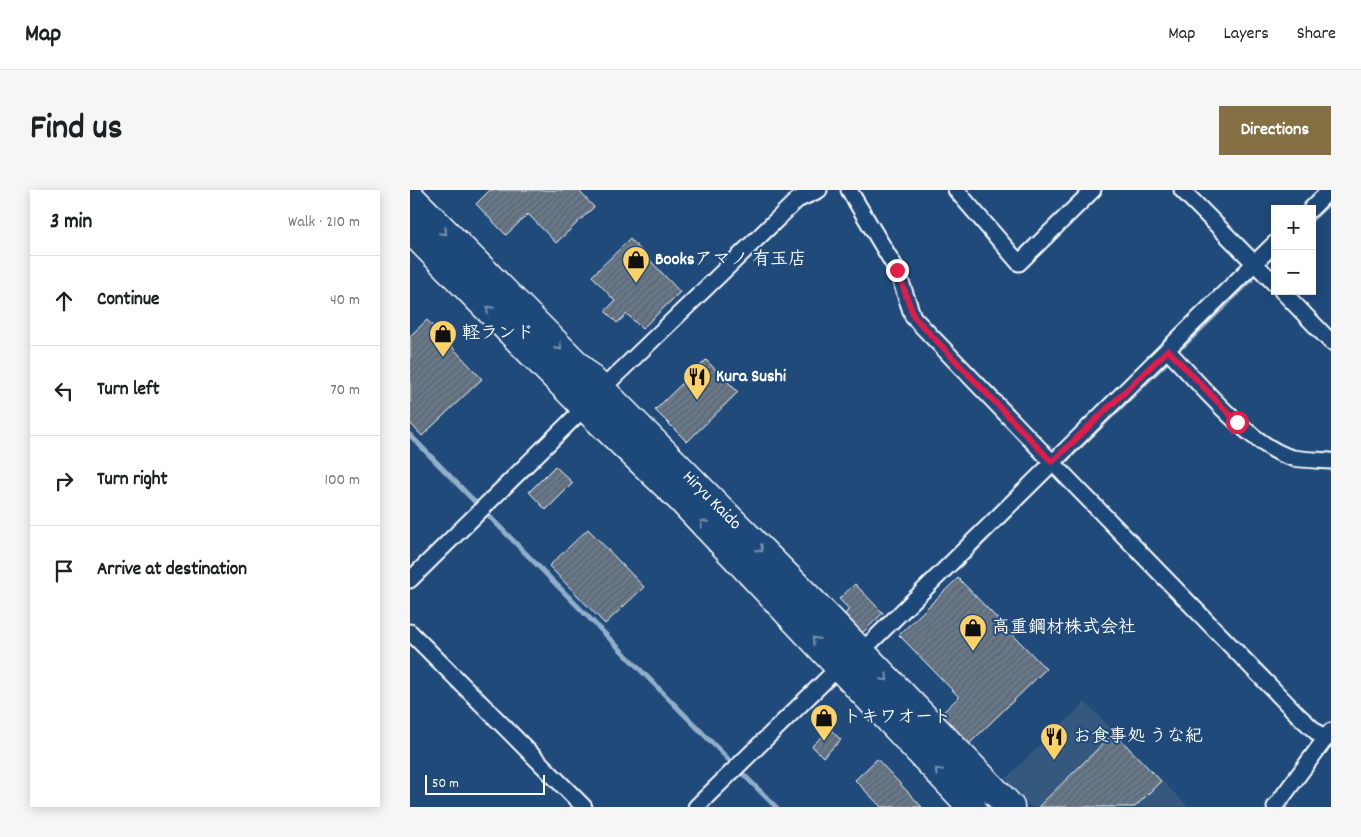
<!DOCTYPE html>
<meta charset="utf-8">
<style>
:root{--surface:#fff;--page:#f6f6f6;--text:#202124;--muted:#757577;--line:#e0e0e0;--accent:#847042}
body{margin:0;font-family:Dekko,"Klee One",sans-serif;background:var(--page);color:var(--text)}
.controls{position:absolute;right:15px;top:15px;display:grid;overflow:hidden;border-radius:0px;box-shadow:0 2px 12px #0003}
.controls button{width:45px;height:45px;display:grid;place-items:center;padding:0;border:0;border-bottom:1px solid var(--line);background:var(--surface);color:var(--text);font:25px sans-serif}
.scale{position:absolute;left:15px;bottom:12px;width:120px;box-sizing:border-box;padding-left:5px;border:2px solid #fff;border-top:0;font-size:14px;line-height:18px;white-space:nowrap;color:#fff;-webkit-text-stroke:4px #1f4a7a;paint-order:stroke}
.stop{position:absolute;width:15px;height:15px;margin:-11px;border:4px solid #e11d48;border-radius:50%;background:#fff}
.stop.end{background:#e11d48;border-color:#fff;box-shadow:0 1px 5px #0008}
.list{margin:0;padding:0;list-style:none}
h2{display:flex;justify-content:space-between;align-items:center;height:65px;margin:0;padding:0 20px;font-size:21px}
h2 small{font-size:16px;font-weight:400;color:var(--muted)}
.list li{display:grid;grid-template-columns:32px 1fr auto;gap:15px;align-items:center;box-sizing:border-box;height:90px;padding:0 20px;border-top:1px solid var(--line)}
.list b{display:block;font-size:19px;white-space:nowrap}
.list em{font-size:16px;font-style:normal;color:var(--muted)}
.icon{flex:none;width:28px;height:28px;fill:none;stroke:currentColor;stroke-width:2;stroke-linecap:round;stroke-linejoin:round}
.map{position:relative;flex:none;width:921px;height:617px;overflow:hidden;border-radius:0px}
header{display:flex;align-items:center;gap:30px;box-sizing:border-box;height:70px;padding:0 25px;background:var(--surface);border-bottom:1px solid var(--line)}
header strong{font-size:24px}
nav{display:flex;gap:28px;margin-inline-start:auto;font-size:18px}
.intro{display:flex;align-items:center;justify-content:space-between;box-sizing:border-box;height:120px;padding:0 30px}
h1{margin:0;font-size:35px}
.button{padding:12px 22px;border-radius:0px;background:var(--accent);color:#fff;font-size:18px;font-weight:700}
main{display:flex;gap:30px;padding:0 30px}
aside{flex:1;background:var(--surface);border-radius:0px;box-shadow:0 2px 12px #0003}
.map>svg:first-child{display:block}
.built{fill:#35587e}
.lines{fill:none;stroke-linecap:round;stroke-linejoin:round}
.stream{stroke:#92aec9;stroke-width:5}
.building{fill:url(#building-hatch);stroke:#fff}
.street-casing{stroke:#fff;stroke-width:19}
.highway-casing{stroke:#fff;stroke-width:31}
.street{stroke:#1f4a7a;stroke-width:15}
.highway{stroke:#1f4a7a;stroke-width:28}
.oneway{stroke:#7992af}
.route{stroke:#e11d48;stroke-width:6}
.labels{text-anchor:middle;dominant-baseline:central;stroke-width:4;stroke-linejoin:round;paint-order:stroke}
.poi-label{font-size:18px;font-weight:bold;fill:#fff;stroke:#1f4a7a;text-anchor:start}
.street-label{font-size:18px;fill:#fff;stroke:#1f4a7a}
</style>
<header>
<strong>Map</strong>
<nav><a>Map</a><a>Layers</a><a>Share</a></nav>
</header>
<div class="intro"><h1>Find us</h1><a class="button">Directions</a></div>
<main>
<aside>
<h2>3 min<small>Walk · 210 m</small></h2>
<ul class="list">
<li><svg class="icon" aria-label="ahead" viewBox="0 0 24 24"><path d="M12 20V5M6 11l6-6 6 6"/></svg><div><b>Continue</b></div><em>40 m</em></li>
<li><svg class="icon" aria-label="left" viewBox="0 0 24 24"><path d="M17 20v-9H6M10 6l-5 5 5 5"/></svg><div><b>Turn left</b></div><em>70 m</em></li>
<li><svg class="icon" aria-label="right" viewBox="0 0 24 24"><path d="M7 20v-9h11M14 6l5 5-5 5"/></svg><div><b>Turn right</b></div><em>100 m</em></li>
<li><svg class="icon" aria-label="arrive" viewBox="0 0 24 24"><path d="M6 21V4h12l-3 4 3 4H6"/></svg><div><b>Arrive at destination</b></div></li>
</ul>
</aside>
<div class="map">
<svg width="921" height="617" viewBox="0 0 921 617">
<defs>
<pattern id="building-hatch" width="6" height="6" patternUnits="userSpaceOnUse" patternTransform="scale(1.25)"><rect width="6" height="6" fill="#687888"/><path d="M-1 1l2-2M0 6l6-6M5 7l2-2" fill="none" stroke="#5a626a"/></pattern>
</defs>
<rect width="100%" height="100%" fill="#1f4a7a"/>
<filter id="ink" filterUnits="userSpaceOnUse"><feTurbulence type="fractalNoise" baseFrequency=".02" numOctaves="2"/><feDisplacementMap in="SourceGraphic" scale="10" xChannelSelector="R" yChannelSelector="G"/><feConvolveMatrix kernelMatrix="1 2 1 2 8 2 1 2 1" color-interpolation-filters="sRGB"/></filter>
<g filter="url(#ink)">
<polygon class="built" points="675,512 778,617 621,617 595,589"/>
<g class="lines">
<g class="stream">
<polyline points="902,29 921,11"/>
<polyline points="861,69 865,66"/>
<polyline points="773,156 841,90"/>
<polyline points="0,245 67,314"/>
<polyline points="654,272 760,169"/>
<polyline points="77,324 321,572"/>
<polyline points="548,377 601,324"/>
<polyline points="334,585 366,617"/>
</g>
</g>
<g class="building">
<polygon points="80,0 168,0 184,17 146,53 118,24 96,45 66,14"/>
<polygon points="220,49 270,102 232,139 217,124 207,133 195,121 205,111 182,86"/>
<polygon points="17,130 72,189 12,246 0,233 0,146"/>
<polygon points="296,170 328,202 277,252 245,220"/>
<polygon points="145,276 163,293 136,320 119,302"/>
<polygon points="178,339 234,397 195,434 139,376"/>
<polygon points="548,388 636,479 558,555 529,526 549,507 489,445"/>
<polygon points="445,394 473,423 452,443 435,424 439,419 429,409"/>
<polygon points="420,539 431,550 413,567 402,556"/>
<polygon points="704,543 751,591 725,617 628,617"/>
<polygon points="467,569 512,617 471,617 445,590"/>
</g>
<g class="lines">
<defs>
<g id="street">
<polyline points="439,0 487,80 503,127 642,272 889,526 915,550"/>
<polyline points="546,0 609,73 683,0"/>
<polyline points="772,0 865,94"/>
<polyline points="901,19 920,0"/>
<polyline points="872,101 921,152"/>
<path d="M758,161c29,30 84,97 125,107 12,2 25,2 38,3"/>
<polyline points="192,201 200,191 387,10 409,0"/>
<polyline points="0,390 175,217"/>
<polyline points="0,442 174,617"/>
<polyline points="286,617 430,476 450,463 865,53"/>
<polyline points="865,617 921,541"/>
</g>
<g id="highway">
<path id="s1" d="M0,7l413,416 187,194"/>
<polyline points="0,39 175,217 271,309 562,617"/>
</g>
</defs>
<use href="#street" class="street-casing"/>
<use href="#highway" class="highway-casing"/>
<use href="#street" class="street"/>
<use href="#highway" class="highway"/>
</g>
<defs><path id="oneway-chevron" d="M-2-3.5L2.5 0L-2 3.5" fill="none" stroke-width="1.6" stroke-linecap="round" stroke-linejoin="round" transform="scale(1.25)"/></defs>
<g class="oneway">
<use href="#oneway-chevron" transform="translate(34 42) rotate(45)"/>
<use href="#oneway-chevron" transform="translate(79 119) rotate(-135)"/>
<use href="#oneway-chevron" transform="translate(149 157) rotate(45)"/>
<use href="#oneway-chevron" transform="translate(293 333) rotate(-134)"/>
<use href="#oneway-chevron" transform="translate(350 359) rotate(45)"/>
<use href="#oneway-chevron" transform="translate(405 450) rotate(-134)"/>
<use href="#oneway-chevron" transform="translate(475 488) rotate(46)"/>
<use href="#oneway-chevron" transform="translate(528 581) rotate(-133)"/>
</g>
</g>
<g class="lines" filter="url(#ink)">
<polyline class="route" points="487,80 504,127 642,272 758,160 827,232"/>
</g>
<defs>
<symbol id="shop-pin" viewBox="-11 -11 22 30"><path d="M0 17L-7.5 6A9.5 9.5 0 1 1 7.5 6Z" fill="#ffd166" stroke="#1f4a7a"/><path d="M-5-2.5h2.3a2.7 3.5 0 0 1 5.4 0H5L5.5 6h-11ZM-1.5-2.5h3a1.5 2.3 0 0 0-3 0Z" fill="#111"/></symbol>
<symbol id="restaurant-pin" viewBox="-11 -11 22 30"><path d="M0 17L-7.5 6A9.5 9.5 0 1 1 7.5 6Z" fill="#ffd166" stroke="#1f4a7a"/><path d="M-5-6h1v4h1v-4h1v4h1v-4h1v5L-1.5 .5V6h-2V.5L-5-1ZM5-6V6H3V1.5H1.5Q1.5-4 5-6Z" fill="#111"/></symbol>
</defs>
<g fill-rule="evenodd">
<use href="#shop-pin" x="210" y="54" width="32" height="43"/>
<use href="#shop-pin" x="17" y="128" width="32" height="43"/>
<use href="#restaurant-pin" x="271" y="171" width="32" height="43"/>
<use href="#shop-pin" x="547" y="422" width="32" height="43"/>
<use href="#shop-pin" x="398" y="512" width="32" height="43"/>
<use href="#restaurant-pin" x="628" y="531" width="32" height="43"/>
</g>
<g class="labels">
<g class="poi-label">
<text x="245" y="70">Booksアマノ 有玉店</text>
<text x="52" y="144">軽ランド</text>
<text x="306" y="187">Kura Sushi</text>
<text x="582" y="438">高重鋼材株式会社</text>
<text x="433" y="528">トキワオート</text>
<text x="663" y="547">お食事処 うな紀</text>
</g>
<g class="street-label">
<text stroke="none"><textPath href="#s1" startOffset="428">Hiryu Kaido</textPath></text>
</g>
</g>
</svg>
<div class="controls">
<button>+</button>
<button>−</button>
</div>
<div class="scale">50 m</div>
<div class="stop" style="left:827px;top:232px"></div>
<div class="stop end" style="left:487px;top:80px"></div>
</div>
</main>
